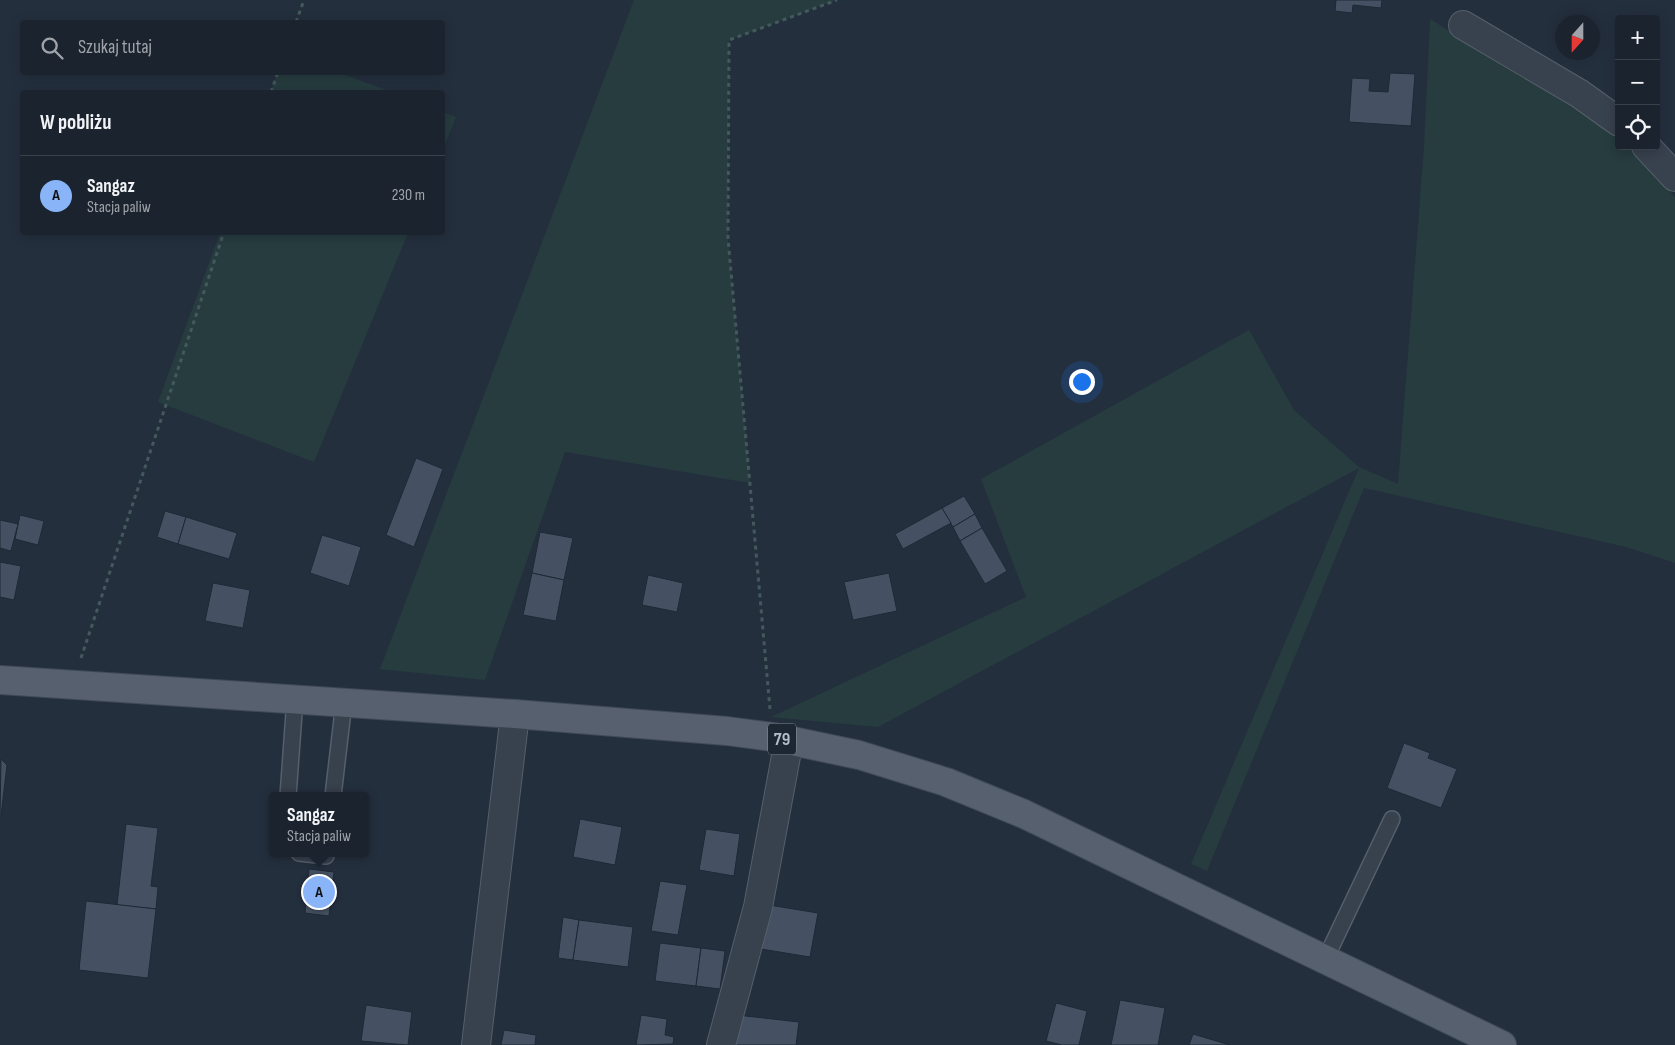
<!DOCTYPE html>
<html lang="pl">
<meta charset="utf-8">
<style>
:root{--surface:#1b232e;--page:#282f3a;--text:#f1f3f6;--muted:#a0a4aa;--line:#39404a;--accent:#8ab4f8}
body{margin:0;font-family:"Sofia Sans Condensed",sans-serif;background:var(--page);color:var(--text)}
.controls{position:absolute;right:15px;top:15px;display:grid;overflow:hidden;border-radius:5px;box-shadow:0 2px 12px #0003}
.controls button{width:45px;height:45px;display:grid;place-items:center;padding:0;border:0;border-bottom:1px solid var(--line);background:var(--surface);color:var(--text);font:25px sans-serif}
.compass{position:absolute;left:1555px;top:15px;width:45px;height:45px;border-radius:50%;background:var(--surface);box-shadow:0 2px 12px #0003;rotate:201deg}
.you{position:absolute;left:1081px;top:381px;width:18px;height:18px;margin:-12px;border:4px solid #fff;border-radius:50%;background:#1a73e8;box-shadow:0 0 0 8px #1a73e833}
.badge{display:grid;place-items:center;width:32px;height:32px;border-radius:50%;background:var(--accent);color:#111;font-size:16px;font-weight:700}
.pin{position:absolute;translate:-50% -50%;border:2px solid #fff;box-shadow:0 1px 5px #0006}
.popup{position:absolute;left:269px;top:792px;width:100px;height:65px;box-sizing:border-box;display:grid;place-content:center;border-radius:5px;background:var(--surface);filter:drop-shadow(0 1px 4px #0005);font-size:16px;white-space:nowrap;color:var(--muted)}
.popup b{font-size:19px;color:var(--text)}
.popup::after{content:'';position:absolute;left:50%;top:100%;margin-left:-10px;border:10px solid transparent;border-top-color:var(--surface)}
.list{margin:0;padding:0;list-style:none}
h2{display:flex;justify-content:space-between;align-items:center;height:65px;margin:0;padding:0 20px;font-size:21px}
h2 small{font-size:16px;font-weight:400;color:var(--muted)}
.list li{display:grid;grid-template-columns:32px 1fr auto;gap:15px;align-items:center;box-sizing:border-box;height:80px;padding:0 20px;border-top:1px solid var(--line)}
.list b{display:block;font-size:19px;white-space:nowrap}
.list p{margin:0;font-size:16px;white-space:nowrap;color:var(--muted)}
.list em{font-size:16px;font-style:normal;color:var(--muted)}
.icon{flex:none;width:28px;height:28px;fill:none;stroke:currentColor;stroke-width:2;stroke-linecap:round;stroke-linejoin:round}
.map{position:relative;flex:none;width:1675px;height:1045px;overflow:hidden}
.search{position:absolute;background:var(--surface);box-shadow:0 2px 12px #0003;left:20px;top:20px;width:425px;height:55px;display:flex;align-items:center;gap:12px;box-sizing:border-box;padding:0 18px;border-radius:5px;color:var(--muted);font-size:19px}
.panel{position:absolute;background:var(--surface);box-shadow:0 2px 12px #0003;left:20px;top:90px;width:425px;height:145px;border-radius:5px}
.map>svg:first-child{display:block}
.green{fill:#263c3f}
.building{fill:#455162;stroke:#1f2835}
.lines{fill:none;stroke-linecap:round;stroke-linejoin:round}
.service-casing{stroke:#565f6c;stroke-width:18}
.minor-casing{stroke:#565f6c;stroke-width:30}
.primary-casing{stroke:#414a57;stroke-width:30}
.path{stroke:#44595c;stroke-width:3;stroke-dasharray:4 4;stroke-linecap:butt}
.service{stroke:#38414e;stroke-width:15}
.minor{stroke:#38414e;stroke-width:28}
.primary{stroke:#56606e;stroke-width:28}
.labels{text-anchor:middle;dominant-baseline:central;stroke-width:4;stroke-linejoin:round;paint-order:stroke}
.shield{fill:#1d2633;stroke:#878f9c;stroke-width:1}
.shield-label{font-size:18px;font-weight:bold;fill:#b4bcc9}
</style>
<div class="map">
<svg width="1675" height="1045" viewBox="0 0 1675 1045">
<rect width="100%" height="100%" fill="#242f3e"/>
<g class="green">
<polygon points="634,0 837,0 729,40 728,238 750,483 565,452 485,680 380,669"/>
<polygon points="1430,19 1619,136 1619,146 1631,146 1675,197 1675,563 1626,547 1364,488 1207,871 1191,864 1359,468 878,727 771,717 1026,597 981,479 1249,330 1294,410 1359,467 1398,484 1424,147"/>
<polygon points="278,72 340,73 392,92 270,92"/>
<polygon points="443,112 456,117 443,149"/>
<polygon points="220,233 408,233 314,462 158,402"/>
</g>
<g class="building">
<polygon points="1336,0 1382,0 1381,8 1353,5 1352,13 1335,11"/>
<polygon points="1390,73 1415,74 1411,126 1349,122 1352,78 1370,79 1369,91 1388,92"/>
<polygon points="416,458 443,469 414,547 386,535"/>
<polygon points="964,496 975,514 953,527 942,508"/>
<polygon points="942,508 951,523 903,549 895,534"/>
<polygon points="165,511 186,517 178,544 157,537"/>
<polygon points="975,514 982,528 960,541 953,527"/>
<polygon points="20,515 44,521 38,545 15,539"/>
<polygon points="186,517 237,533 229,559 178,544"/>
<polygon points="0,520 18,524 11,551 0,548"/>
<polygon points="982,528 1007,571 985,584 960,541"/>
<polygon points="540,532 573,538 564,580 532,573"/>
<polygon points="322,535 361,547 349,586 310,573"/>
<polygon points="0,562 21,566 14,600 0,597"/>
<polygon points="532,573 564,580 556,621 523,615"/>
<polygon points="889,573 897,611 853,620 844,582"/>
<polygon points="648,575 683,583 677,612 642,605"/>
<polygon points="213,583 250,590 243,628 205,621"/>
<polygon points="1404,743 1430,753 1428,758 1457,769 1441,808 1387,788"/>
<polygon points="1,759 7,765 1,816 0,816"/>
<polygon points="580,819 622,827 615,865 573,857"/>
<polygon points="126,824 158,828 151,886 158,887 156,909 117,905"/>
<polygon points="706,829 740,834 734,876 699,870"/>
<polygon points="309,869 334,872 329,916 305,913"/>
<polygon points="660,881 687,885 678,935 651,931"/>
<polygon points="86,901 156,909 148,978 79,970"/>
<polygon points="769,905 818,913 810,957 761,949"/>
<polygon points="563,917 579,920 573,960 558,958"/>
<polygon points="579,920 633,927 628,967 573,960"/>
<polygon points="660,943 701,948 696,986 655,981"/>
<polygon points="701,948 725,951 720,989 696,986"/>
<polygon points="1120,1000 1165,1008 1158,1045 1111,1045"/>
<polygon points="1056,1003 1087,1011 1079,1045 1062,1045 1046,1041"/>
<polygon points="366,1005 412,1012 408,1045 361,1041"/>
<polygon points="641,1015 667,1019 665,1035 674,1037 673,1044 636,1045"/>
<polygon points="737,1015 799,1022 796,1045 734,1045"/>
<polygon points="504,1030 536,1035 535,1045 501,1045"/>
<polygon points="1193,1034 1230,1045 1189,1045"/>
</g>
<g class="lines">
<defs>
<g id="service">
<polyline points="288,796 295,699"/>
<polyline points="333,796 344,702"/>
<polyline points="299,853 326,856 326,853"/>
<polyline points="1325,960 1392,819"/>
</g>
<g id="minor">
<polyline points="1463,25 1580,94 1619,122"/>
<polyline points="1646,146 1675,177"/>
<polyline points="476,1045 515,714"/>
<polyline points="721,1045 758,907 789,740"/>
</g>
<polyline id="primary" points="0,680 515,714 727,731 773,737 859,755 946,782 1024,814 1502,1045"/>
</defs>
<use href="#service" class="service-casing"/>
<use href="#minor" class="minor-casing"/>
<use href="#primary" class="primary-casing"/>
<g class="path">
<polyline points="296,22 304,0"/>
<polyline points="271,92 278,72"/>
<polyline points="81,658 224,232"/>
<polyline points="770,709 728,238 729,40 837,0"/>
</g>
<use href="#service" class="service"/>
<use href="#minor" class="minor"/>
<use href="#primary" class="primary"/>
</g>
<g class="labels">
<rect class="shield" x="768" y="723.5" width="28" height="31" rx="4"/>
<g class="shield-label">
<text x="782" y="739">79</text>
</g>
</g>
</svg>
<div class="controls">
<button>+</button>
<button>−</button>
<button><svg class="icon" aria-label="locate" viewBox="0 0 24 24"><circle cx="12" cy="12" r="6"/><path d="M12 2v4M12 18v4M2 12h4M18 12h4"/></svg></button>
</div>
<svg class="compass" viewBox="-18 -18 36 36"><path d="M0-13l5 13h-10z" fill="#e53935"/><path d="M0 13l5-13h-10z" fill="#a0a4aa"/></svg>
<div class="you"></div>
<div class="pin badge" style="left:319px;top:892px">A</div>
<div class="popup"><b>Sangaz</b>Stacja paliw</div>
<div class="search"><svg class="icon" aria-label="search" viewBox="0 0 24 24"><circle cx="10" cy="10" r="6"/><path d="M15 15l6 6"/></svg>Szukaj tutaj</div>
<section class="panel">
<h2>W pobliżu<small></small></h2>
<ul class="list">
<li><span class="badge">A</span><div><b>Sangaz</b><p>Stacja paliw</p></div><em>230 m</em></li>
</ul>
</section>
</div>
